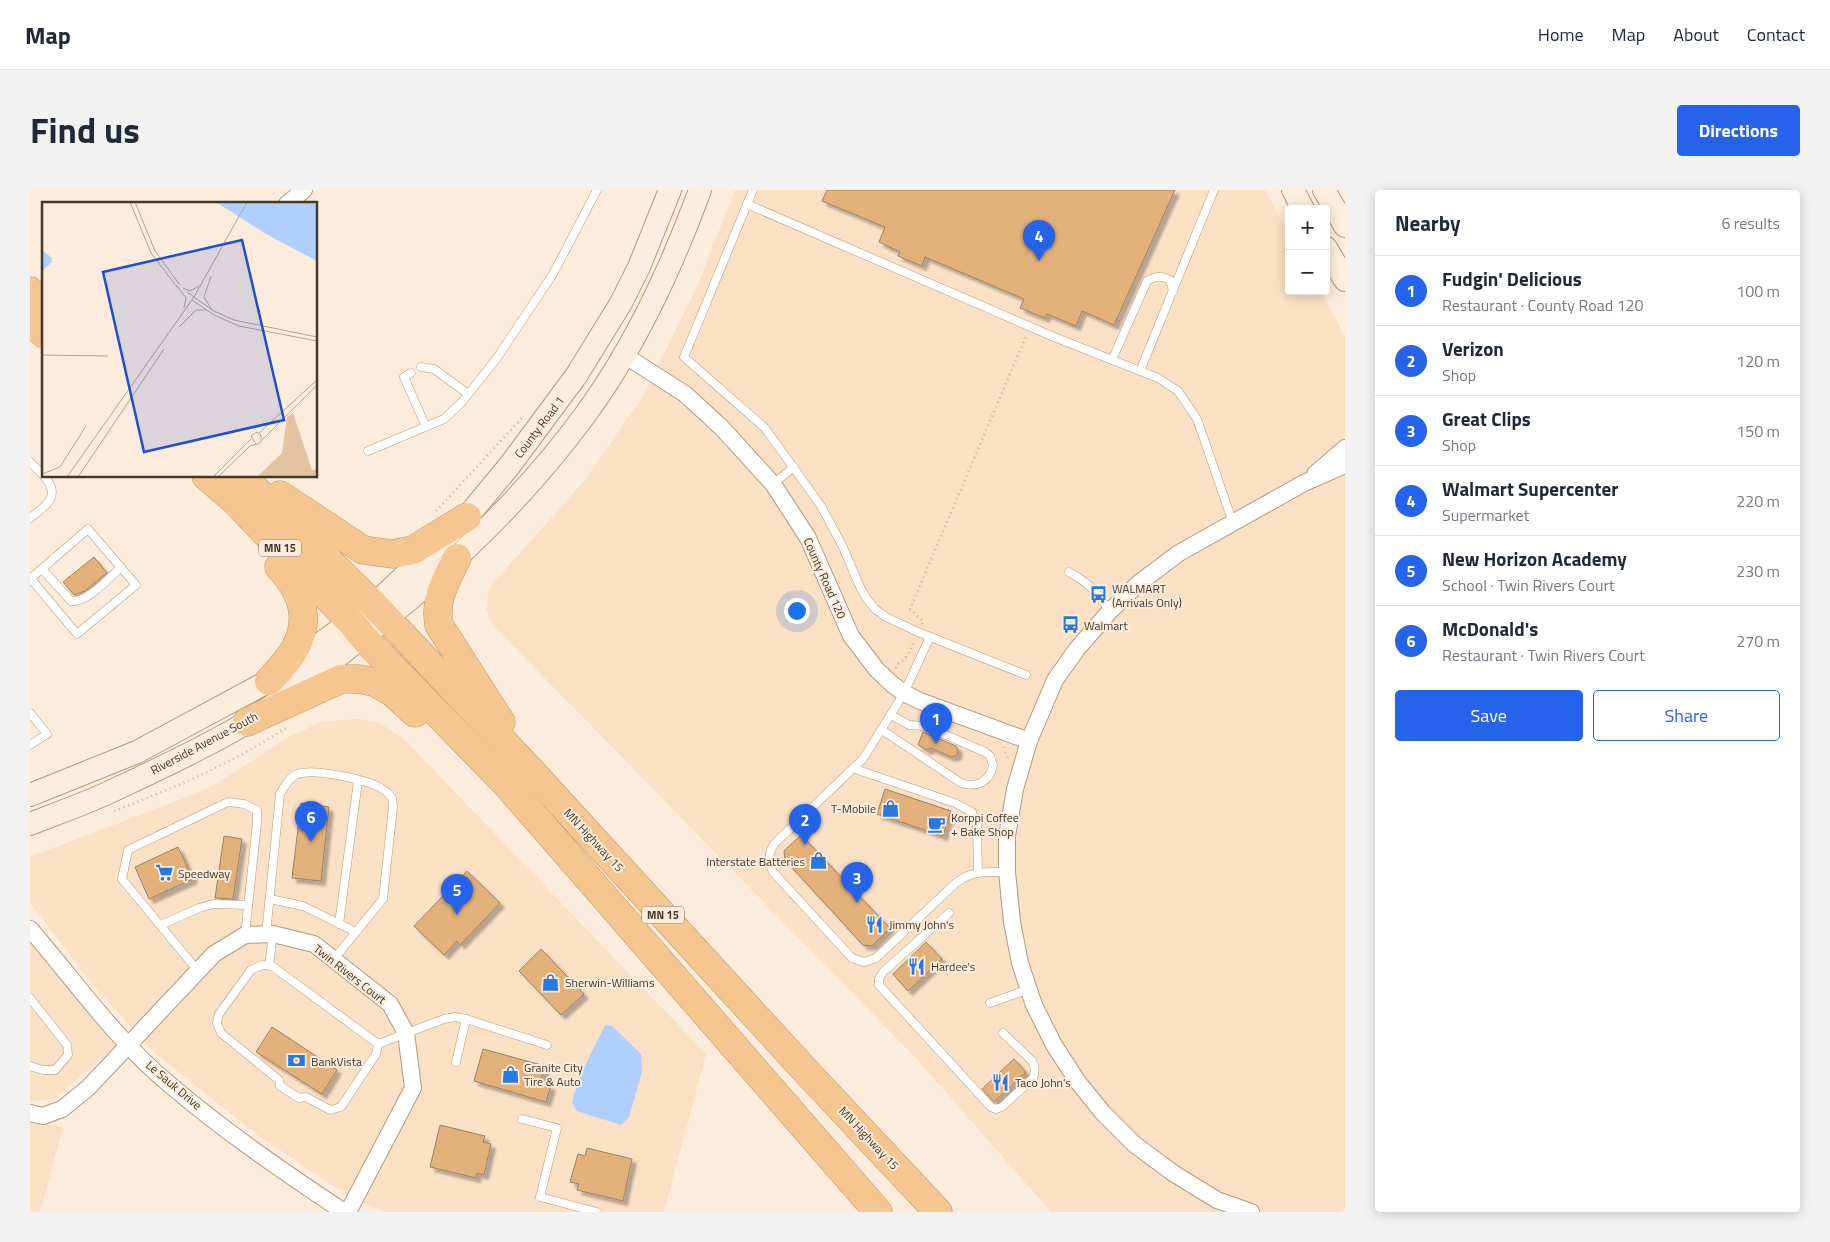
<!DOCTYPE html>
<meta charset="utf-8">
<style>
:root{--surface:#fff;--page:#f2f2f3;--text:#1f2937;--muted:#747a83;--line:#e0e1e3;--accent:#2563eb}
body{margin:0;font-family:"Titillium Web",sans-serif;background:var(--page);color:var(--text)}
.controls{position:absolute;right:15px;top:15px;display:grid;overflow:hidden;border-radius:5px;box-shadow:0 2px 12px #0003}
.controls button{width:45px;height:45px;display:grid;place-items:center;padding:0;border:0;border-bottom:1px solid var(--line);background:var(--surface);color:var(--text);font:25px sans-serif}
.you{position:absolute;left:766px;top:420px;width:18px;height:18px;margin:-12px;border:4px solid #fff;border-radius:50%;background:#1a73e8;box-shadow:0 0 0 8px #1a73e833}
.badge{display:grid;place-items:center;width:32px;height:32px;border-radius:50%;background:var(--accent);color:#fff;font-size:16px;font-weight:700}
.pin{position:absolute;translate:-50% -41px;filter:drop-shadow(0 1px 2px #0008)}
.pin::after{content:'';position:absolute;top:26px;width:18px;height:15px;background:inherit;clip-path:polygon(0 0,100% 0,50% 100%)}
.list{margin:0;padding:0;list-style:none}
h2{display:flex;justify-content:space-between;align-items:center;height:65px;margin:0;padding:0 20px;font-size:21px}
h2 small{font-size:16px;font-weight:400;color:var(--muted)}
.list li{display:grid;grid-template-columns:32px 1fr auto;gap:15px;align-items:center;box-sizing:border-box;height:70px;padding:0 20px;border-top:1px solid var(--line)}
.list b{display:block;font-size:19px;white-space:nowrap}
.list p{margin:0;font-size:16px;white-space:nowrap;color:var(--muted)}
.list em{font-size:16px;font-style:normal;color:var(--muted)}
.actions{display:flex;gap:10px;padding:15px 20px}
.actions a{flex:1;padding:11px 0;border:1px solid var(--accent);border-radius:5px;text-align:center;font-size:18px;color:var(--accent)}
.actions .main{background:var(--accent);color:#fff}
.map{position:relative;flex:none;width:1315px;height:1022px;overflow:hidden;border-radius:5px}
header{display:flex;align-items:center;gap:30px;box-sizing:border-box;height:70px;padding:0 25px;background:var(--surface);border-bottom:1px solid var(--line)}
header strong{font-size:24px}
nav{display:flex;gap:28px;margin-inline-start:auto;font-size:18px}
.intro{display:flex;align-items:center;justify-content:space-between;box-sizing:border-box;height:120px;padding:0 30px}
h1{margin:0;font-size:35px}
.button{padding:12px 22px;border-radius:5px;background:var(--accent);color:#fff;font-size:18px;font-weight:700}
main{display:flex;gap:30px;padding:0 30px}
aside{flex:1;background:var(--surface);border-radius:5px;box-shadow:0 2px 12px #0003}
.map>svg:first-child{display:block}
.built{fill:#fae0c4}
.water{fill:#afd0fe}
.building{fill:#e2b17a;stroke:#9b8267;filter:url(#shadow)}
.lines{fill:none;stroke-linecap:round;stroke-linejoin:round}
.lane-casing{stroke:#b39a7e;stroke-width:9}
.street-casing{stroke:#b39a7e;stroke-width:18}
.secondary-casing{stroke:#b39a7e;stroke-width:24}
.highway-casing{stroke:#b7946d;stroke-width:29}
.path{stroke:#c1b3a3;stroke-width:2.5;stroke-dasharray:1 4;stroke-linecap:butt}
.lane{stroke:#fff;stroke-width:8}
.street{stroke:#fff;stroke-width:16}
.secondary{stroke:#fceede;stroke-width:22}
.highway{stroke:#f6c690;stroke-width:28}
.labels{text-anchor:middle;dominant-baseline:central;stroke-width:4;stroke-linejoin:round;paint-order:stroke}
.shield{fill:#fdecdb;stroke:#7a6e60;stroke-width:1}
.shield-label{font-size:11px;font-weight:bold;fill:#42382c}
.street-label{font-size:12px;fill:#42382c;stroke:#fdecdb}
.poi-label{font-size:12px;fill:#42382c;stroke:#fdecdb;text-anchor:start}
.inset-road{fill:none;stroke:#b2a495;stroke-width:1}
.view{fill:#1d4ed8;fill-opacity:0.15;stroke:#1d4ed8;stroke-width:2.5}
.inset-edge{fill:none;stroke:#42382c;stroke-width:2.5}
</style>
<header>
<strong>Map</strong>
<nav><a>Home</a><a>Map</a><a>About</a><a>Contact</a></nav>
</header>
<div class="intro"><h1>Find us</h1><a class="button">Directions</a></div>
<main>
<div class="map">
<svg width="1315" height="1022" viewBox="0 0 1315 1022">
<defs>
<filter id="shadow"><feDropShadow dx="4.5" dy="4.5" stdDeviation="1" flood-color="#0004"/></filter>
</defs>
<rect width="100%" height="100%" fill="#fdecdb"/>
<g class="built">
<polygon points="705,0 1235,0 1259,43 1259,101 1291,101 1315,146 1315,1022 1021,1022 884,866 462,434 456,418 459,398 555,290 613,206 667,97"/>
<polygon points="326,529 348,532 373,548 676,864 634,1022 354,1022 314,1003 226,944 125,863 62,794 0,712 0,667 178,599 259,547 291,532"/>
<polygon points="0,752 85,857 24,909 0,911"/>
<polygon points="0,930 33,937 10,1022 0,1022"/>
</g>
<polygon class="water" points="575,835 582,836 611,864 612,882 599,927 591,935 547,921 542,912 549,888"/>
<g class="building">
<polygon points="797,0 1145,0 1084,135 1052,121 1046,136 1017,124 1015,128 990,118 994,109 895,67 892,76 868,66 870,62 849,52 855,37 792,11"/>
<polygon points="64,367 77,383 55,401 44,405 33,392"/>
<polygon points="893,542 926,556 928,560 927,565 921,567 901,558 897,560 888,555"/>
<polygon points="855,599 921,621 913,646 847,624"/>
<polygon points="271,613 299,617 291,691 262,688"/>
<polygon points="771,645 860,738 842,756 833,755 755,670 754,661"/>
<polygon points="194,646 212,649 203,709 185,708"/>
<polygon points="148,657 163,689 119,709 105,677"/>
<polygon points="437,681 470,713 430,755 427,751 414,765 384,736"/>
<polygon points="896,752 912,769 878,801 863,784"/>
<polygon points="511,759 554,804 531,825 489,781"/>
<polygon points="242,837 307,880 292,904 226,862"/>
<polygon points="453,859 515,876 510,893 521,896 516,912 444,891"/>
<polygon points="984,869 996,882 964,912 952,899"/>
<polygon points="410,935 455,946 453,952 461,954 454,985 447,983 446,988 400,977"/>
<polygon points="557,958 602,969 593,1011 547,1000 549,994 540,992 548,964 555,966"/>
</g>
<g class="lines">
<defs>
<g id="lane">
<polyline points="723,0 654,167 735,238 791,316 812,355 831,399 837,409 845,419 856,427 888,442 996,485"/>
<polyline points="717,14 1024,147 1128,188 1148,201 1167,229 1203,333"/>
<path d="M1082,170l35,-79c9,-5 14,-6 23,-1l3,11"/>
<polyline points="391,177 404,179 438,204"/>
<polyline points="1110,181 1184,0"/>
<polyline points="381,183 374,187 396,237"/>
<polyline points="338,261 414,229 432,212 467,168 523,84 567,0"/>
<polyline points="0,272 14,286"/>
<polyline points="743,294 764,277"/>
<path d="M0,328c16,-12 32,-22 14,-42"/>
<path d="M12,379l29,32c15,3 39,-24 50,-34"/>
<path d="M1039,382c21,12 27,19 41,39"/>
<polyline points="0,389 58,339 106,395 47,444 1,389"/>
<path d="M900,447l-26,56 -41,66 -88,84c-7,10 -7,18 -2,29l79,86 12,4 12,-4 81,-76c16,-12 31,-10 50,-10"/>
<polyline points="0,523 17,544 0,555"/>
<path d="M852,540l79,53c16,5 29,-1 32,-18l-3,-9 -5,-4 -60,-26 -16,-1 -18,-10"/>
<polyline points="825,579 925,613 942,622 947,636 948,683"/>
<polyline points="240,709 273,716 326,742"/>
<path d="M919,723l-66,59 -4,7v6l112,122 5,2 6,-2 31,-29c2,-6 3,-11 -1,-17l-29,-28"/>
<polyline points="309,734 328,591"/>
<polyline points="131,735 169,718 183,714 218,715"/>
<path d="M236,744l14,-140c4,-7 10,-18 18,-20 16,-6 72,6 86,16 3,2 6,5 8,8l1,9 -10,92 -50,61"/>
<polyline points="239,775 243,744"/>
<polyline points="168,781 92,689 98,660 198,612 214,614 227,620 227,633 215,745"/>
<polyline points="0,808 37,855 38,865 25,880 13,880 0,876"/>
<polyline points="960,813 999,799"/>
<polyline points="348,854 242,776 232,775 221,780 189,824 187,833 191,843 249,890 250,896 269,908 276,907 300,920 311,917 346,864 348,854 414,829 425,827 436,829 517,855"/>
<polyline points="426,872 436,829"/>
<polyline points="492,929 527,938 510,1007 567,1022"/>
</g>
<g id="street">
<polyline points="257,14 274,0"/>
<polyline points="594,165 655,204 692,238 743,294 778,348 821,446 847,480 862,494 874,503 890,511 999,551"/>
<polyline points="1285,284 1315,258"/>
<path d="M0,739c45,52 86,111 139,155 55,47 115,88 175,128"/>
<polyline points="0,923 13,926 32,919 58,898 184,764 215,745 243,744 284,754 360,814 376,843 383,898 318,1022"/>
<polyline points="1221,1022 1187,1010 1143,983 1104,954 1073,923 1048,892 1024,855 1004,815 990,773 982,732 977,682 977,646 985,599 999,551 1025,490 1047,459 1080,421 1109,393 1149,363 1274,293 1315,275"/>
</g>
<g id="secondary">
<polyline points="1263,0 1273,19"/>
<polyline points="1294,0 1315,36"/>
<polyline points="1296,58 1315,90"/>
<polyline points="0,605 107,562 239,491 344,415 437,327 480,275 546,186 591,113 609,77 640,0"/>
<path d="M0,634c28,-11 57,-21 84,-34 43,-20 92,-43 132,-67 35,-21 69,-49 101,-74 89,-67 172,-144 238,-234 50,-68 86,-146 115,-225"/>
</g>
<g id="highway">
<polyline points="0,101 14,113"/>
<polyline points="0,132 14,144"/>
<polyline points="176,286 204,310 321,432 333,447 478,596 848,1022"/>
<polyline points="212,286 344,415 502,582 773,878 908,1022"/>
<polyline points="250,305 333,360 362,364 383,360 437,327"/>
<path d="M427,368c-11,23 -23,41 -18,67l62,97"/>
<path d="M239,491c9,-10 19,-20 25,-31 18,-30 8,-59 -15,-83"/>
<polyline points="217,532 311,489 329,489 344,492 362,502 385,523"/>
</g>
</defs>
<use href="#lane" class="lane-casing"/>
<use href="#street" class="street-casing"/>
<use href="#secondary" class="secondary-casing"/>
<use href="#highway" class="highway-casing"/>
<g class="path">
<polyline points="406,321 492,228"/>
<polyline points="892,434 893,431 880,419 997,144"/>
<path d="M866,478l1,-4c10,-4 13,-15 18,-24"/>
<polyline points="974,557 978,571"/>
<path d="M84,621c63,-24 119,-48 175,-85"/>
</g>
<use href="#lane" class="lane"/>
<use href="#street" class="street"/>
<use href="#secondary" class="secondary"/>
<use href="#highway" class="highway"/>
</g>
<defs>
<symbol id="bus-bare" viewBox="-9 -9 18 18"><path d="M-5-6H5V4H4V6H2V4H-2V6H-4V4H-5ZM-3.5-4V0h7V-4ZM-3.5 1.2v1.5H-2V1.2ZM2 1.2v1.5H3.5V1.2Z" fill="#2678e2" stroke="#fdecdb" stroke-width="2.5" paint-order="stroke"/></symbol>
<symbol id="shop-bare" viewBox="-9 -9 18 18"><path d="M-5-2.5h2.3a2.7 3.5 0 0 1 5.4 0H5L5.5 6h-11ZM-1.5-2.5h3a1.5 2.3 0 0 0-3 0Z" fill="#2678e2" stroke="#fdecdb" stroke-width="2.5" paint-order="stroke"/></symbol>
<symbol id="cafe-bare" viewBox="-9 -9 18 18"><path d="M-5.5-4.5H6V0H3Q3 3.5 0 3.5H-2.5Q-5.5 3.5-5.5 0ZM3-3.2v2h1.7v-2ZM-6 4.5H4V6H-6Z" fill="#2678e2" stroke="#fdecdb" stroke-width="2.5" paint-order="stroke"/></symbol>
<symbol id="supermarket-bare" viewBox="-9 -9 18 18"><path d="M-6-5.5h2.5l.6 2H6L4.5 2H-2.5L-4.4-4H-6ZM-1.5 3.2a1.3 1.3 0 1 0 .1 0ZM3 3.2a1.3 1.3 0 1 0 .1 0Z" fill="#2678e2" stroke="#fdecdb" stroke-width="2.5" paint-order="stroke"/></symbol>
<symbol id="restaurant-bare" viewBox="-9 -9 18 18"><path d="M-5-6h1v4h1v-4h1v4h1v-4h1v5L-1.5 .5V6h-2V.5L-5-1ZM5-6V6H3V1.5H1.5Q1.5-4 5-6Z" fill="#2678e2" stroke="#fdecdb" stroke-width="2.5" paint-order="stroke"/></symbol>
<symbol id="bank-bare" viewBox="-9 -9 18 18"><path d="M-6-4H6V4H-6ZM0-2.3a2.3 2.3 0 1 0 0 4.6a2.3 2.3 0 1 0 0-4.6Z" fill="#2678e2" stroke="#fdecdb" stroke-width="2.5" paint-order="stroke"/></symbol>
</defs>
<g fill-rule="evenodd">
<use href="#bus-bare" x="1056" y="392" width="25" height="25"/>
<use href="#bus-bare" x="1028" y="422" width="25" height="25"/>
<use href="#shop-bare" x="848" y="606" width="25" height="25"/>
<use href="#cafe-bare" x="894" y="622" width="25" height="25"/>
<use href="#shop-bare" x="776" y="658" width="25" height="25"/>
<use href="#supermarket-bare" x="122" y="670" width="25" height="25"/>
<use href="#restaurant-bare" x="832" y="722" width="25" height="25"/>
<use href="#restaurant-bare" x="874" y="764" width="25" height="25"/>
<use href="#shop-bare" x="508" y="780" width="25" height="25"/>
<use href="#bank-bare" x="254" y="858" width="25" height="25"/>
<use href="#shop-bare" x="468" y="872" width="25" height="25"/>
<use href="#restaurant-bare" x="958" y="880" width="25" height="25"/>
</g>
<g class="labels">
<g class="shield">
<rect x="229" y="349.5" width="42" height="17" rx="4"/>
<rect x="612" y="716.5" width="42" height="17" rx="4"/>
</g>
<g class="shield-label">
<text x="250" y="358">MN 15</text>
<text x="633" y="725">MN 15</text>
</g>
<g class="street-label">
<text transform="translate(509 237) rotate(-53)">County Road 1</text>
<text transform="translate(795 388) rotate(66)">County Road 120</text>
<text transform="translate(174 553) rotate(-28)">Riverside Avenue South</text>
<text transform="translate(564 650) rotate(47)">MN Highway 15</text>
<text transform="translate(320 784) rotate(38)">Twin Rivers Court</text>
<text transform="translate(144 895) rotate(40)">Le Sauk Drive</text>
<text transform="translate(839 948) rotate(47)">MN Highway 15</text>
</g>
<g class="poi-label">
<text x="1082" y="398">WALMART<tspan x="1082" dy="14">(Arrivals Only)</tspan></text>
<text x="1054" y="435">Walmart</text>
<text x="846" y="618" text-anchor="end">T-Mobile</text>
<text x="921" y="627">Korppi Coffee<tspan x="921" dy="14">+ Bake Shop</tspan></text>
<text x="775" y="671" text-anchor="end">Interstate Batteries</text>
<text x="148" y="683">Speedway</text>
<text x="859" y="734">Jimmy John's</text>
<text x="901" y="776">Hardee's</text>
<text x="535" y="792">Sherwin-Williams</text>
<text x="281" y="871">BankVista</text>
<text x="494" y="877">Granite City<tspan x="494" dy="14">Tire &amp; Auto</tspan></text>
<text x="985" y="892">Taco John's</text>
</g>
</g>
<g transform="translate(12 12)">
<rect width="275" height="275" fill="#fdecdb"/>
<path d="M251,211l19,57 5,-1v8h-60l25,-24 5,-36z" fill="#e2c3a2"/>
<path d="M174,0h101v59l-51,-27zM0,48l10,8v4l-10,9z" fill="#afd0fe"/>
<path class="inset-road" d="M88,0l21,51 26,34M93,0l20,49 25,34M169,74l-7,21 8,13M135,84l9,12 -2,10M141,86l7,3 9,-5M145,90l25,18 22,10 83,17M150,98l22,15 25,11 78,15M137,125l17,-17h10M0,153l66,1M217,231l58,-53M220,238l55,-55M0,272l18,-7 26,-41M25,275l127,-180 53,-95M36,275l86,-128M171,275l38,-38M176,275l32,-31 8,-2 3,-2v-7l-4,-3 -6,4 5,8"/>
<path class="view" d="M200,38l42,180 -140,32 -41,-180z"/>
<rect width="275" height="275" class="inset-edge"/>
</g>
</svg>
<div class="controls">
<button>+</button>
<button>−</button>
</div>
<div class="you"></div>
<div class="pin badge" style="left:906px;top:554px">1</div>
<div class="pin badge" style="left:775px;top:655px">2</div>
<div class="pin badge" style="left:827px;top:713px">3</div>
<div class="pin badge" style="left:1009px;top:71px">4</div>
<div class="pin badge" style="left:427px;top:725px">5</div>
<div class="pin badge" style="left:281px;top:652px">6</div>
</div>
<aside>
<h2>Nearby<small>6 results</small></h2>
<ul class="list">
<li><span class="badge">1</span><div><b>Fudgin' Delicious</b><p>Restaurant · County Road 120</p></div><em>100 m</em></li>
<li><span class="badge">2</span><div><b>Verizon</b><p>Shop</p></div><em>120 m</em></li>
<li><span class="badge">3</span><div><b>Great Clips</b><p>Shop</p></div><em>150 m</em></li>
<li><span class="badge">4</span><div><b>Walmart Supercenter</b><p>Supermarket</p></div><em>220 m</em></li>
<li><span class="badge">5</span><div><b>New Horizon Academy</b><p>School · Twin Rivers Court</p></div><em>230 m</em></li>
<li><span class="badge">6</span><div><b>McDonald's</b><p>Restaurant · Twin Rivers Court</p></div><em>270 m</em></li>
</ul>
<div class="actions"><a class="main">Save</a><a>Share</a></div>
</aside>
</main>
